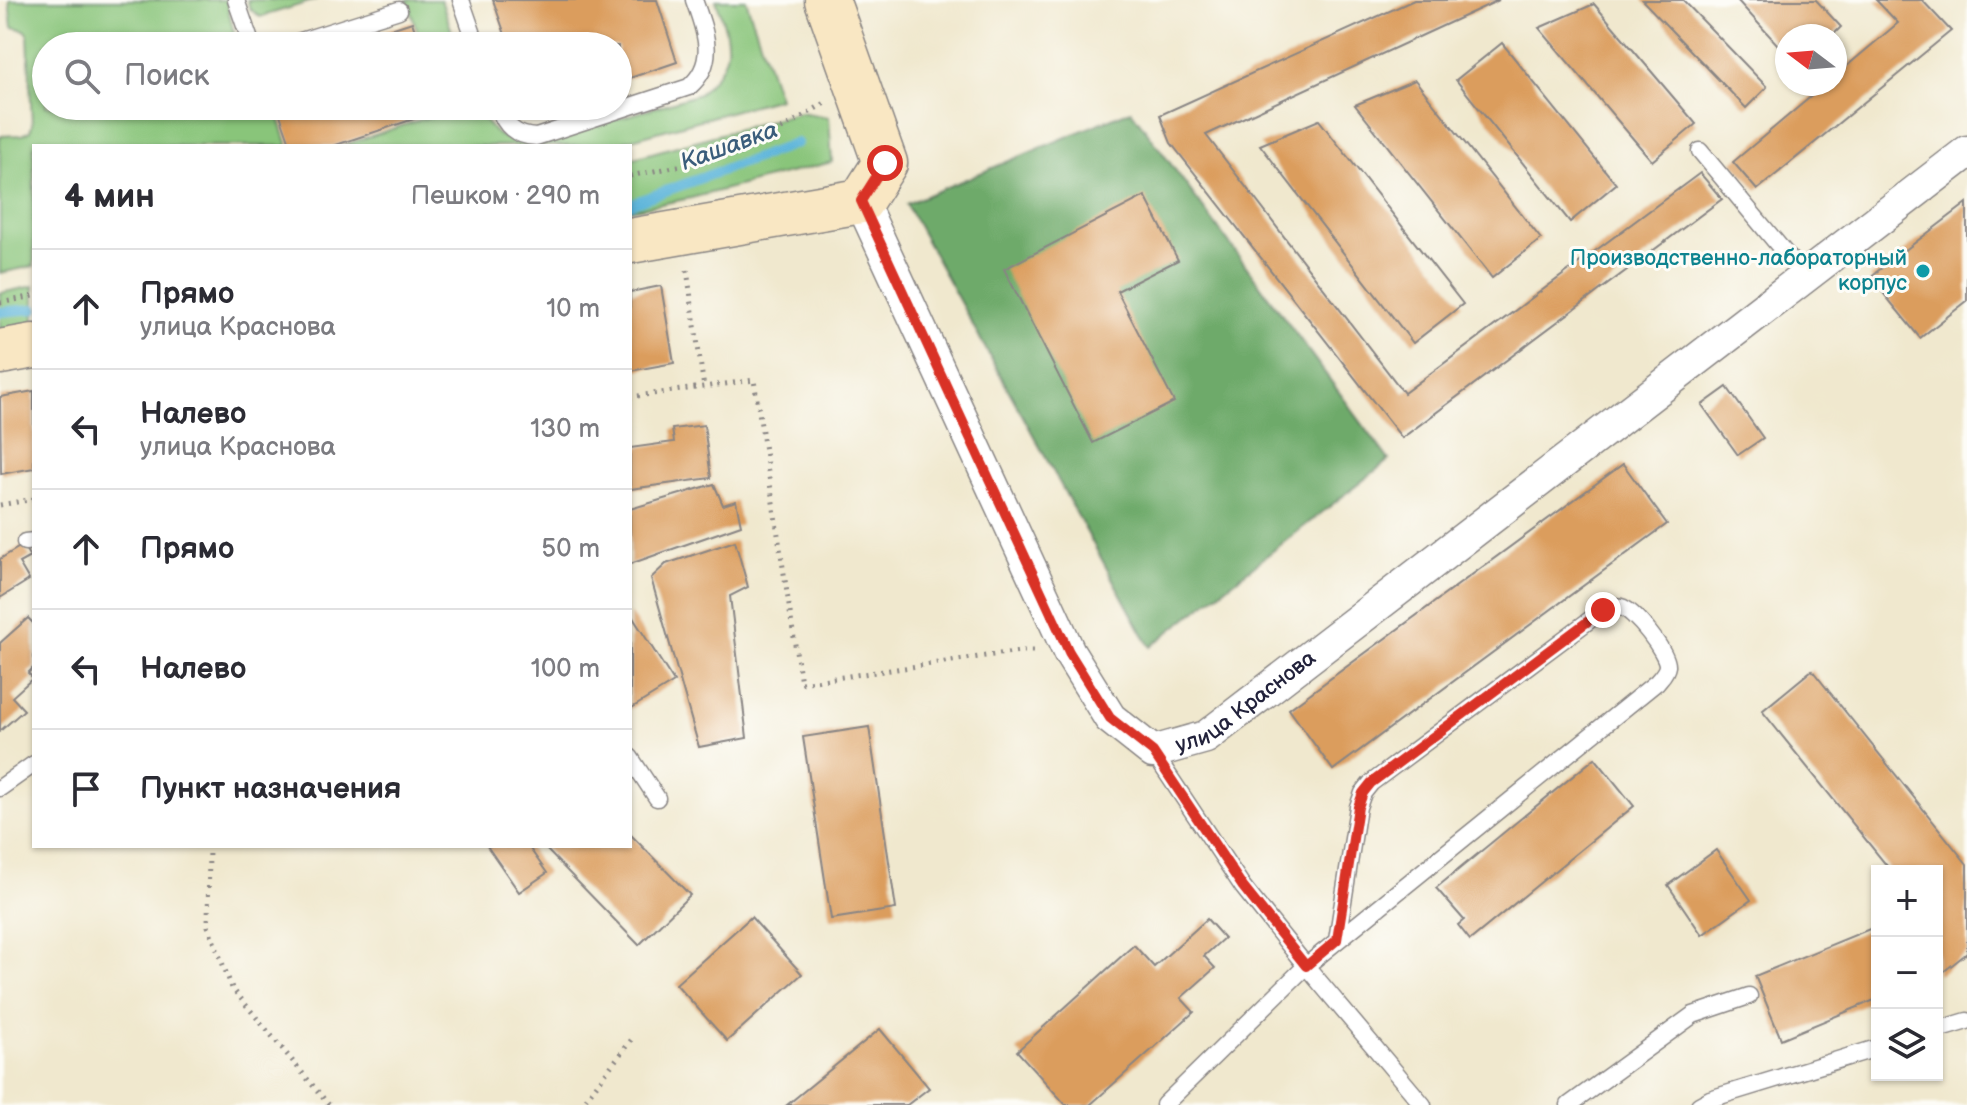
<!DOCTYPE html>
<html lang="ru">
<meta charset="utf-8">
<style>
:root{--surface:#fff;--page:#f2f2f3;--text:#2b2b33;--muted:#7c7c81;--line:#e1e1e2}
body{margin:0;font-family:"Balsamiq Sans",sans-serif;background:var(--page);color:var(--text)}
.controls{position:absolute;right:24px;bottom:24px;display:grid;overflow:hidden;border-radius:0px;box-shadow:0 2px 6px #0004}
.controls button{width:72px;height:72px;display:grid;place-items:center;padding:0;border:0;border-bottom:2px solid var(--line);background:var(--surface);color:var(--text);font:40px sans-serif}
.compass{position:absolute;left:1775px;top:24px;width:72px;height:72px;border-radius:50%;background:var(--surface);box-shadow:0 2px 6px #0004;rotate:286deg}
.stop{position:absolute;width:24px;height:24px;margin:-18px;border:6px solid #d93025;border-radius:50%;background:#fff}
.stop.end{background:#d93025;border-color:#fff;box-shadow:0 2px 8px #0008}
.list{margin:0;padding:0;list-style:none}
h2{display:flex;justify-content:space-between;align-items:center;height:104px;margin:0;padding:0 32px;font-size:34px}
h2 small{font-size:26px;font-weight:400;color:var(--muted)}
.list li{display:grid;grid-template-columns:52px 1fr auto;gap:24px;align-items:center;box-sizing:border-box;height:120px;padding:0 32px;border-top:2px solid var(--line)}
.list b{display:block;font-size:30px;white-space:nowrap}
.list p{margin:0;font-size:26px;white-space:nowrap;color:var(--muted)}
.list em{font-size:26px;font-style:normal;color:var(--muted)}
.icon{flex:none;width:44px;height:44px;fill:none;stroke:currentColor;stroke-width:2;stroke-linecap:round;stroke-linejoin:round}
.map{position:relative;flex:none;width:1967px;height:1105px;overflow:hidden}
.search{position:absolute;background:var(--surface);box-shadow:0 2px 6px #0004;left:32px;top:32px;width:600px;height:88px;display:flex;align-items:center;gap:20px;box-sizing:border-box;padding:0 28px;border-radius:44px;color:var(--muted);font-size:30px}
.panel{position:absolute;background:var(--surface);box-shadow:0 2px 6px #0004;left:32px;top:144px;width:600px;height:704px;border-radius:0px}
.map>svg:first-child{display:block}
.green{fill:#89c57a;stroke:#56745a;stroke-width:2}
.forest{fill:#6eaa6a;stroke:#486652;stroke-width:2}
.lines{fill:none;stroke-linecap:round;stroke-linejoin:round}
.stream{stroke:#5db5da;stroke-width:10}
.building{fill:#db9d5d}
.lane-casing{stroke:#898584;stroke-width:19}
.street-casing{stroke:#898584;stroke-width:35}
.secondary-casing{stroke:#898584;stroke-width:47}
.path{stroke:#898584;stroke-width:5;stroke-dasharray:2 6;stroke-linecap:butt}
.lane{stroke:#fff;stroke-width:16}
.street{stroke:#fff;stroke-width:32}
.secondary{stroke:#f9e7c3;stroke-width:44}
.route{stroke:#d93025;stroke-width:10}
.culture-dot{fill:#0f9aa8;stroke:#fdfcf7;stroke-width:3}
.labels{text-anchor:middle;dominant-baseline:central;stroke-width:6;stroke-linejoin:round;paint-order:stroke}
.culture-label{font-size:22px;fill:#0d838f;stroke:#fdfcf7;text-anchor:end}
.street-label{font-size:22px;fill:#22223b;stroke:#fdfcf7}
.water-label{font-size:24px;font-style:italic;fill:#3a5d7b;stroke:#fdfcf7}
</style>
<div class="map">
<svg width="1967" height="1105" viewBox="0 0 1967 1105">
<rect width="100%" height="100%" fill="#fdfcf7"/>
<filter id="ink" filterUnits="userSpaceOnUse"><feTurbulence type="fractalNoise" baseFrequency=".0125" numOctaves="2"/><feDisplacementMap in="SourceGraphic" scale="16" xChannelSelector="R" yChannelSelector="G"/><feConvolveMatrix kernelMatrix="1 2 1 2 8 2 1 2 1" color-interpolation-filters="sRGB"/></filter>
<filter id="wash" filterUnits="userSpaceOnUse"><feTurbulence type="fractalNoise" baseFrequency=".006" numOctaves="4" result="noise"/><feDisplacementMap in="SourceGraphic" scale="32" xChannelSelector="R" yChannelSelector="G"/><feGaussianBlur stdDeviation="1.8" result="paint"/><feColorMatrix in="noise" values="0 0 0 0 0 0 0 0 0 0 0 0 0 0 0 0 0 1.4 0 .05"/><feComposite in="paint" operator="in"/></filter>
<g filter="url(#wash)">
<rect width="100%" height="100%" fill="#f0e8ce"/>
<g class="green">
<polygon points="9,0 226,0 237,46 46,46 46,106 275,106 288,146 34,146 34,266 0,273 0,136 22,135 30,131 32,125 28,34 25,30 12,27"/>
<polygon points="247,0 316,0 260,17 250,9"/>
<polygon points="407,0 441,0 457,46 422,46"/>
<path d="M716,0h30l33,98 -172,48h-266l103,-34 -1,-6h35l5,13 13,15 14,7 29,2 160,-49c37,-36 32,-49 17,-94z"/>
<polygon points="800,112 829,117 832,162 691,198 630,210 630,159"/>
<polygon points="34,286 34,323 0,330 0,293"/>
</g>
<polygon class="forest" points="1131,110 1389,460 1150,647 906,204"/>
<g class="lines">
<g class="stream">
<polyline points="630,204 797,143"/>
<polyline points="0,312 34,309"/>
</g>
</g>
<g id="blocks">
<g class="building">
<polygon points="493,0 657,0 677,62 618,82 618,46 509,46"/>
<polygon points="1414,0 1499,0 1206,135 1404,393 1700,173 1722,199 1402,438 1171,143 1160,115"/>
<polygon points="1642,0 1683,0 1767,87 1746,108"/>
<polygon points="1737,0 1816,0 1841,27 1832,36 1787,36 1787,55"/>
<polygon points="1876,0 1922,0 1951,31 1757,190 1733,162 1826,84 1835,84 1835,76 1898,23"/>
<polygon points="1594,4 1696,124 1652,161 1539,28"/>
<polygon points="412,22 420,46 342,46 342,45"/>
<polygon points="1502,43 1616,184 1570,222 1456,80"/>
<polygon points="1415,80 1541,239 1492,278 1355,105"/>
<polygon points="277,106 439,106 441,110 333,146 291,146"/>
<polygon points="1319,120 1463,304 1413,343 1260,145"/>
<polygon points="1145,196 1178,260 1117,291 1174,402 1093,443 1004,269"/>
<polygon points="1967,203 1967,301 1920,338 1870,277"/>
<polygon points="661,286 674,363 630,371 630,292"/>
<polygon points="1727,387 1763,438 1738,455 1702,405"/>
<polygon points="34,391 34,468 1,474 0,397"/>
<polygon points="704,425 711,478 630,489 630,448 674,442 672,429"/>
<polygon points="1623,464 1667,524 1333,770 1289,709"/>
<polygon points="714,484 723,505 736,501 741,525 630,564 630,509"/>
<polygon points="735,541 748,587 730,596 747,738 699,747 651,578 666,564"/>
<polygon points="23,545 30,557 19,563 29,580 0,598 0,559"/>
<polygon points="630,613 674,682 630,709"/>
<polygon points="28,618 34,624 34,667 28,673 33,678 12,697 24,710 0,731 0,643"/>
<polygon points="1812,670 1967,864 1967,953 1942,973 1937,975 1937,871 1891,871 1762,711"/>
<polygon points="869,727 896,909 831,919 803,737"/>
<polygon points="1595,758 1634,806 1470,940 1458,925 1464,920 1436,888"/>
<polygon points="630,834 690,895 639,945 543,846 630,846"/>
<polygon points="487,846 528,846 547,873 519,892"/>
<polygon points="1716,850 1751,900 1702,935 1668,885"/>
<polygon points="751,917 802,974 727,1041 676,984"/>
<polygon points="1207,919 1224,938 1204,956 1215,968 1181,998 1194,1012 1090,1105 1066,1105 1017,1051 1134,945 1154,967"/>
<polygon points="1877,926 1877,999 1781,1039 1755,976"/>
<polygon points="880,1029 929,1088 907,1105 787,1105"/>
</g>
</g>
</g>
<g filter="url(#ink)">
<use href="#blocks" fill-opacity="0" stroke="#898584" stroke-width="2"/>
<g class="lines">
<defs>
<g id="lane">
<polyline points="236,0 252,46"/>
<polyline points="461,0 477,46"/>
<polyline points="285,46 399,10"/>
<path d="M498,106c7,20 17,30 38,31l153,-50c29,-25 16,-56 5,-87"/>
<polyline points="1700,151 1805,277"/>
<polyline points="25,542 34,541"/>
<polyline points="1153,752 1243,887 1306,966 1423,1105"/>
<polyline points="630,757 657,798"/>
<polyline points="0,788 34,764"/>
<polyline points="1937,1030 1967,1021"/>
<path d="M1164,1105l142,-139 351,-284c4,-5 9,-9 10,-16 1,-13 -33,-56 -46,-59 -7,-2 -12,1 -18,3l-232,173 -8,10 -5,14 -21,133"/>
<polyline points="1569,1105 1693,1015 1749,996"/>
<polyline points="1699,1105 1710,1099 1877,1048"/>
</g>
<g id="street">
<path id="s1" d="M861,201l208,451 41,66 43,34 53,-15 761,-585"/>
</g>
<g id="secondary">
<polyline points="630,241 861,201 885,163 827,0"/>
<polyline points="0,352 34,346"/>
</g>
</defs>
<use href="#lane" class="lane-casing"/>
<use href="#street" class="street-casing"/>
<use href="#secondary" class="secondary-casing"/>
<g class="path">
<polyline points="630,176 741,153 825,103"/>
<polyline points="687,270 704,388"/>
<polyline points="0,303 34,296"/>
<polyline points="630,397 754,380 801,683 1020,651 1033,651"/>
<polyline points="0,505 34,499"/>
<polyline points="209,846 208,926 232,988 329,1105"/>
<polyline points="581,1105 632,1039"/>
</g>
<use href="#lane" class="lane"/>
<use href="#street" class="street"/>
<use href="#secondary" class="secondary"/>
</g>
</g>
<g class="lines" filter="url(#ink)">
<polyline class="route" points="885,163 861,201 1069,652 1110,718 1153,752 1243,887 1306,966 1337,940 1358,807 1363,793 1371,783 1603,610"/>
</g>
<circle class="culture-dot" cx="1923" cy="271" r="8"/>
<g class="labels">
<g class="culture-label">
<text x="1907" y="258">Производственно-лабораторный<tspan x="1907" dy="25">корпус</tspan></text>
</g>
<g class="street-label">
<text stroke="none"><textPath href="#s1" startOffset="736">улица Краснова</textPath></text>
</g>
<g class="water-label">
<text transform="translate(729 146) rotate(-20)">Кашавка</text>
</g>
</g>
</svg>
<div class="controls">
<button>+</button>
<button>−</button>
<button><svg class="icon" aria-label="layers" viewBox="0 0 24 24"><path d="M12 4l9 5-9 5-9-5zM3 14l9 5 9-5"/></svg></button>
</div>
<svg class="compass" viewBox="-18 -18 36 36"><path d="M0-13l5 13h-10z" fill="#e53935"/><path d="M0 13l5-13h-10z" fill="#7c7c81"/></svg>
<div class="stop" style="left:885px;top:163px"></div>
<div class="stop end" style="left:1603px;top:610px"></div>
<div class="search"><svg class="icon" aria-label="search" viewBox="0 0 24 24"><circle cx="10" cy="10" r="6"/><path d="M15 15l6 6"/></svg>Поиск</div>
<section class="panel">
<h2>4 мин<small>Пешком · 290 m</small></h2>
<ul class="list">
<li><svg class="icon" aria-label="ahead" viewBox="0 0 24 24"><path d="M12 20V5M6 11l6-6 6 6"/></svg><div><b>Прямо</b><p>улица Краснова</p></div><em>10 m</em></li>
<li><svg class="icon" aria-label="left" viewBox="0 0 24 24"><path d="M17 20v-9H6M10 6l-5 5 5 5"/></svg><div><b>Налево</b><p>улица Краснова</p></div><em>130 m</em></li>
<li><svg class="icon" aria-label="ahead" viewBox="0 0 24 24"><path d="M12 20V5M6 11l6-6 6 6"/></svg><div><b>Прямо</b></div><em>50 m</em></li>
<li><svg class="icon" aria-label="left" viewBox="0 0 24 24"><path d="M17 20v-9H6M10 6l-5 5 5 5"/></svg><div><b>Налево</b></div><em>100 m</em></li>
<li><svg class="icon" aria-label="arrive" viewBox="0 0 24 24"><path d="M6 21V4h12l-3 4 3 4H6"/></svg><div><b>Пункт назначения</b></div></li>
</ul>
</section>
</div>
